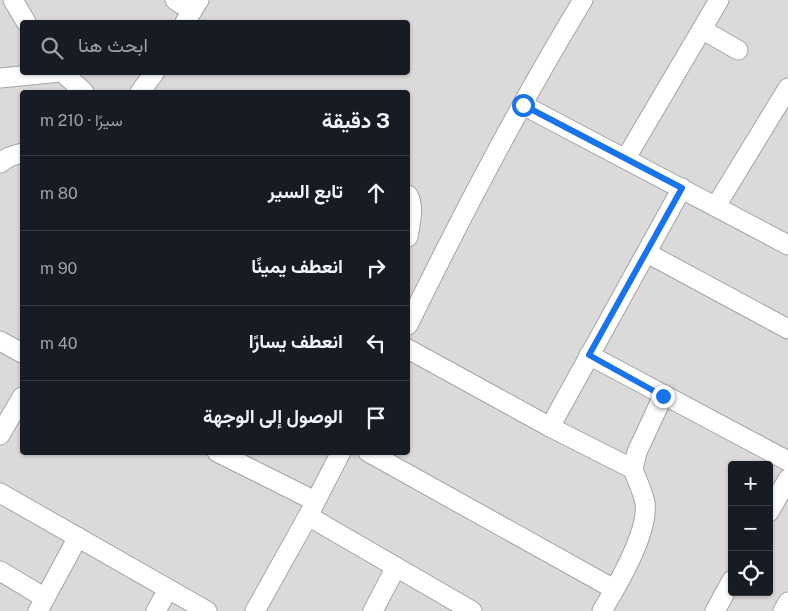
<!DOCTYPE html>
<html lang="ar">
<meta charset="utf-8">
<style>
:root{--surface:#171b24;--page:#20242c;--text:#f1f3f6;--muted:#9ea1a6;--line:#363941}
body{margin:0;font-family:"Public Sans",Vazirmatn,sans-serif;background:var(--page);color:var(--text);direction:rtl}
.controls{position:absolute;right:15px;bottom:15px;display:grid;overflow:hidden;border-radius:5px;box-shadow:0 1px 4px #0004}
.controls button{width:45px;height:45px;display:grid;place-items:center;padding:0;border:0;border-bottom:1px solid var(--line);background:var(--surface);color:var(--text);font:25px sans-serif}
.stop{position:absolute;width:15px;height:15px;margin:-11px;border:4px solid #1a73e8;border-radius:50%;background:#fff}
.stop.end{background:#1a73e8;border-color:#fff;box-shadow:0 1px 5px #0008}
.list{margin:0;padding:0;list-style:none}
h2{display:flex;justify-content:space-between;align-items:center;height:65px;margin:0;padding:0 20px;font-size:21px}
h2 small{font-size:16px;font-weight:400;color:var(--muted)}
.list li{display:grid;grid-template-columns:32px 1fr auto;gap:15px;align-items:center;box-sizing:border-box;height:75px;padding:0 20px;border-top:1px solid var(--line)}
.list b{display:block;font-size:19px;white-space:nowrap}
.list em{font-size:16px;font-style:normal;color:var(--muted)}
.icon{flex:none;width:28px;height:28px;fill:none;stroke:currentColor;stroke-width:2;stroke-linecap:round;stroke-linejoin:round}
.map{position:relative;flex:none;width:788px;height:611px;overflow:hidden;direction:ltr}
.search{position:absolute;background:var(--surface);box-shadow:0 1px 4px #0004;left:20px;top:20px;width:390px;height:55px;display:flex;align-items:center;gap:12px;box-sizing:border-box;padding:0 18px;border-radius:5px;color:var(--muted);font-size:19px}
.panel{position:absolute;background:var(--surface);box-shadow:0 1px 4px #0004;left:20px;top:90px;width:390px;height:365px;border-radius:5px;direction:rtl}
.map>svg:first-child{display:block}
.residential{fill:#dbd9d9;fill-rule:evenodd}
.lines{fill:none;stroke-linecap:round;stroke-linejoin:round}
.minor-casing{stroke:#a4a4a4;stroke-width:21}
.minor{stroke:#fff;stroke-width:19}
.route{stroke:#1a73e8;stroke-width:6}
</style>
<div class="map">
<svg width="788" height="611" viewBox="0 0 788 611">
<rect width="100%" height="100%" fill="#efeae1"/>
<path class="residential" d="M0,0h788v611h-788zM22,22h386v50h-386zM22,92h386v360h-386zM732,465h37v127h-37z"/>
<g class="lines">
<defs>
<g id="minor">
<polyline points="13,0 26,22"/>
<polyline points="175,0 192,11"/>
<polyline points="185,22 199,0"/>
<polyline points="703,30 738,50"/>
<polyline points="62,72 84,92"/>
<polyline points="0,78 61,72"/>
<polyline points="140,92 155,72"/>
<polyline points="523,105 788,245"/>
<polyline points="626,158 719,0"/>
<polyline points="0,163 9,157 22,153"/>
<path d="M408,195c7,13 2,28 0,42"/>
<polyline points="716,206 788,88"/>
<polyline points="647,253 788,329"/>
<path d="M408,325c54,-110 111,-220 175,-325"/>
<polyline points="0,341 22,353"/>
<polyline points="408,349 550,427 682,188"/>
<polyline points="589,355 788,461"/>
<path d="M550,427l83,42c4,11 10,23 12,34 4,29 -28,83 -43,108"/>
<polyline points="0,435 22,397"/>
<polyline points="217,452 315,501"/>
<polyline points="368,452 614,589"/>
<polyline points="633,469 637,452 663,396"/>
<polyline points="0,493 207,611"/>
<polyline points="769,512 788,479"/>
<polyline points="308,516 472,611"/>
<polyline points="0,571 45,598"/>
<polyline points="38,611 78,537"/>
<polyline points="156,611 168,589"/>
<polyline points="255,611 308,516 341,452"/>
<polyline points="373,611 396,567"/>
<polyline points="715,611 732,580"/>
<polyline points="783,611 788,602"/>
</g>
</defs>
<use href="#minor" class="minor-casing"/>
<use href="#minor" class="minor"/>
</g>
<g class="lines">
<polyline class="route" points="523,105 682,188 589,355 663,396"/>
</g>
</svg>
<div class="controls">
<button>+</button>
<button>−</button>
<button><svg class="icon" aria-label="locate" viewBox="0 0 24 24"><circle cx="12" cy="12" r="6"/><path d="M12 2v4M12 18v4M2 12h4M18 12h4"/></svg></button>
</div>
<div class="stop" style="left:523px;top:105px"></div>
<div class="stop end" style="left:663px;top:396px"></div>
<div class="search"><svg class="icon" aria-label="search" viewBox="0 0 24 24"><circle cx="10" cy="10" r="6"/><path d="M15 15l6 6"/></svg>ابحث هنا</div>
<section class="panel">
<h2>3 دقيقة<small>سيرًا · 210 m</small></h2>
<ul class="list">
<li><svg class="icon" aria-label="ahead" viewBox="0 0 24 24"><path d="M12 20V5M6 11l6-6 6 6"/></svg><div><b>تابع السير</b></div><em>80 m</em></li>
<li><svg class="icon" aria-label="right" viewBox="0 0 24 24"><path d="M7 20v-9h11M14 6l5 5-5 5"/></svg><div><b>انعطف يمينًا</b></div><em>90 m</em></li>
<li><svg class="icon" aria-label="left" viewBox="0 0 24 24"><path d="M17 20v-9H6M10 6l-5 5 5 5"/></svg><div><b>انعطف يسارًا</b></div><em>40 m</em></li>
<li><svg class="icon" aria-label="arrive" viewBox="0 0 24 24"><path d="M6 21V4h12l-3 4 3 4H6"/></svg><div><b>الوصول إلى الوجهة</b></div></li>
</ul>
</section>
</div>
